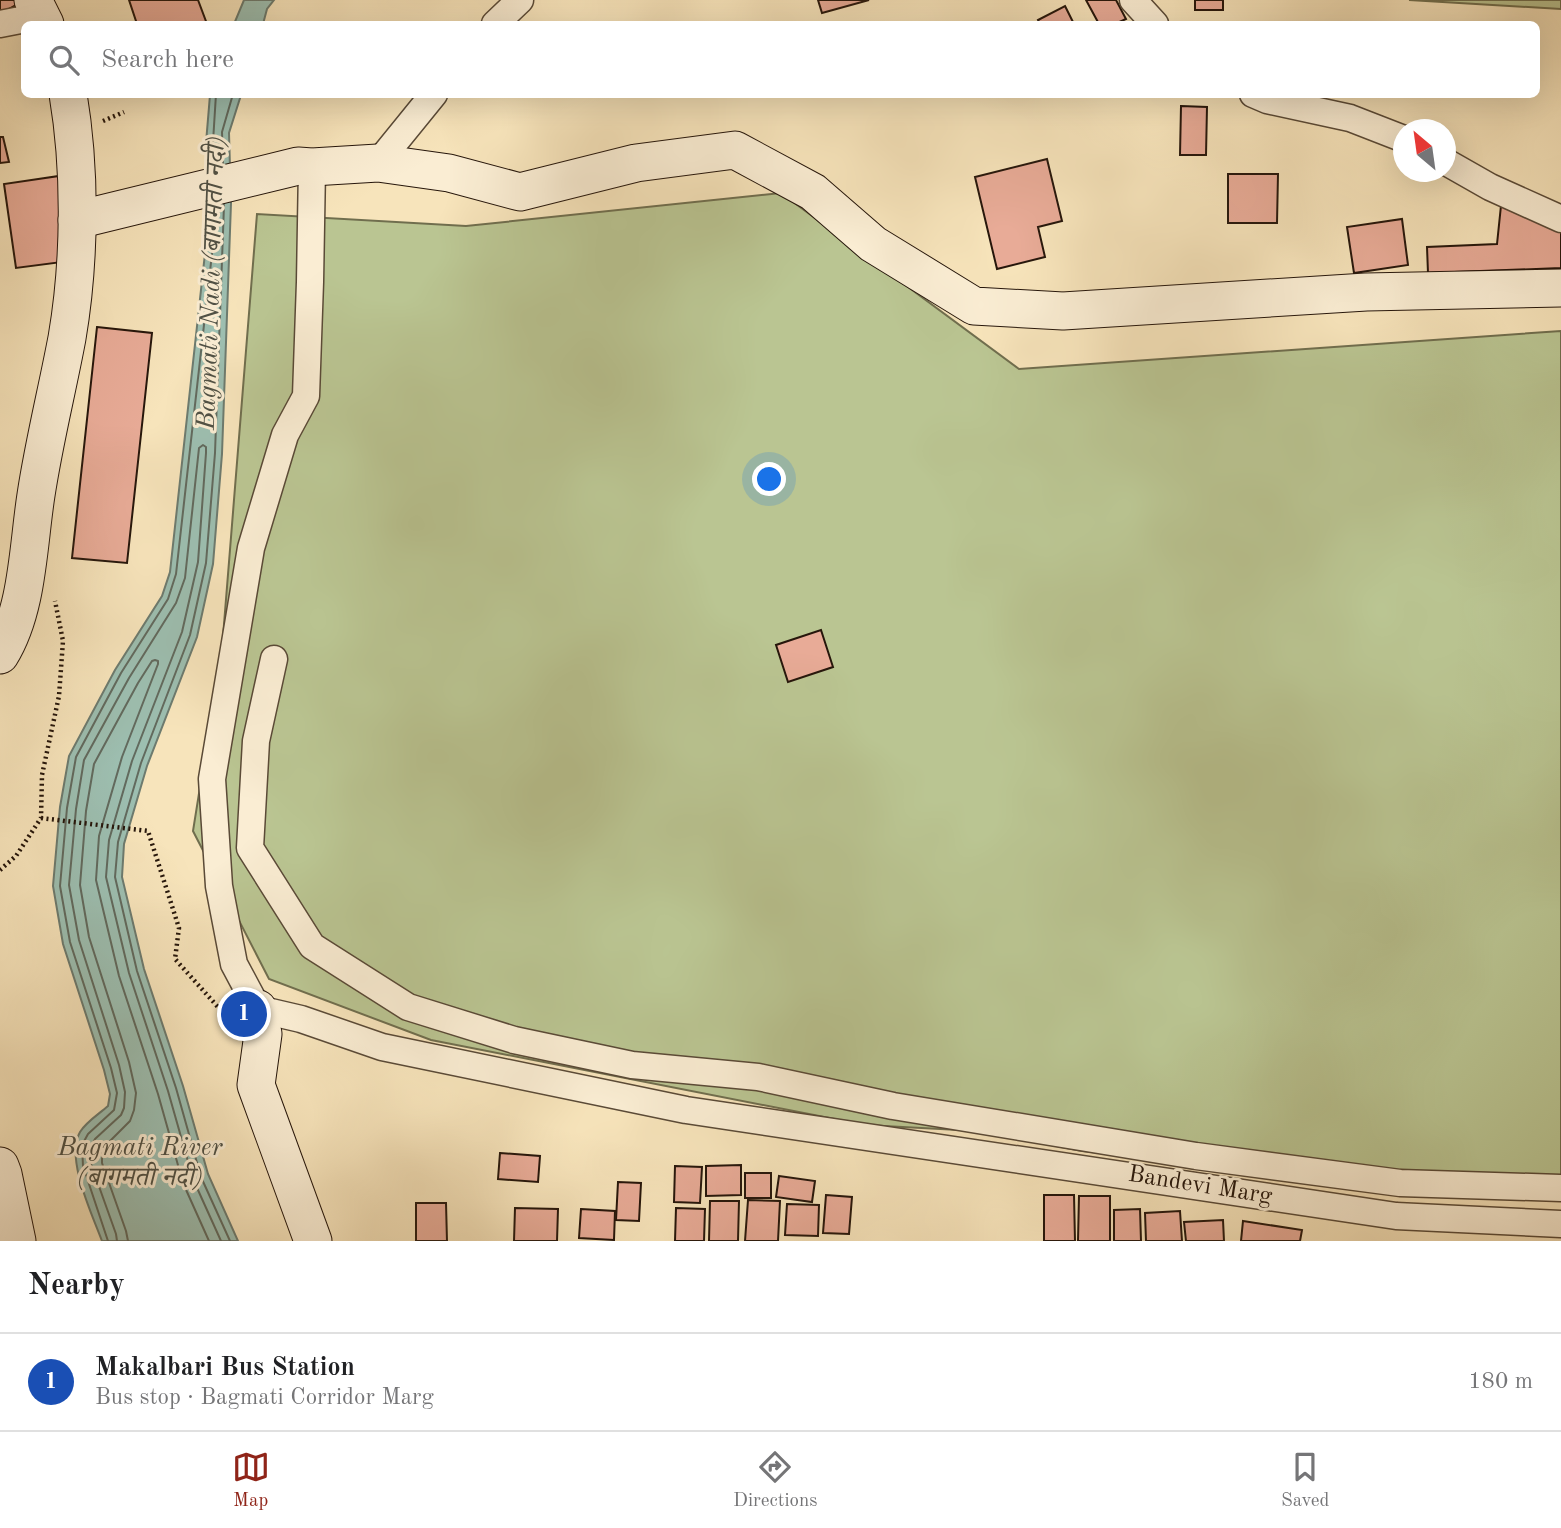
<!DOCTYPE html>
<meta charset="utf-8">
<style>
:root{--surface:#fff;--page:#f6f6f6;--text:#202124;--muted:#757577;--line:#e0e0e0;--accent:#8f2418}
body{margin:0;font-family:"Old Standard TT","Noto Serif Devanagari",serif;background:var(--page);color:var(--text)}
.compass{position:absolute;left:1393px;top:119px;width:63px;height:63px;border-radius:50%;background:var(--surface);box-shadow:0 7px 28px #0002;rotate:331deg}
.you{position:absolute;left:770px;top:480px;width:24px;height:24px;margin:-18px;border:5px solid #fff;border-radius:50%;background:#1a73e8;box-shadow:0 0 0 10px #1a73e833}
.badge{display:grid;place-items:center;width:46px;height:46px;border-radius:50%;background:var(--accent);color:#fff;font-size:23px;font-weight:700}
.pin{position:absolute;translate:-50% -50%;border:4px solid #fff;box-shadow:0 2px 7px #0006}
.list{margin:0;padding:0;list-style:none}
h2{display:flex;justify-content:space-between;align-items:center;height:91px;margin:0;padding:0 28px;font-size:30px}
h2 small{font-size:23px;font-weight:400;color:var(--muted)}
.list li{display:grid;grid-template-columns:46px 1fr auto;gap:21px;align-items:center;box-sizing:border-box;height:98px;padding:0 28px;border-top:2px solid var(--line)}
.list b{display:block;font-size:26px;white-space:nowrap}
.list p{margin:0;font-size:23px;white-space:nowrap;color:var(--muted)}
.list em{font-size:23px;font-style:normal;color:var(--muted)}
.icon{flex:none;width:38px;height:38px;fill:none;stroke:currentColor;stroke-width:2;stroke-linecap:round;stroke-linejoin:round}
.map{position:relative;flex:none;width:1561px;height:1241px;overflow:hidden}
.search{position:absolute;background:var(--surface);box-shadow:0 7px 28px #0002;left:21px;right:21px;top:21px;height:77px;display:flex;align-items:center;gap:18px;box-sizing:border-box;padding:0 24px;border-radius:10px;color:var(--muted);font-size:26px}
.sheet{height:189px;background:var(--surface)}
nav{display:flex;justify-content:space-around;align-items:center;box-sizing:border-box;height:98px;border-top:2px solid var(--line);background:var(--surface);font-size:19px;color:var(--muted)}
nav a{display:grid;justify-items:center;gap:4px}
nav .on{color:var(--accent)}
.map>svg:first-child{display:block}
.green{fill:#bac592;stroke:#706e4e;stroke-width:2}
.water{fill:#9dbfb1;stroke:#6d7b6f;stroke-width:2}
.lines{fill:none;stroke-linecap:round;stroke-linejoin:round}
.shore{stroke:#626a5e;stroke-width:2}
.building{fill:#e8ab97;stroke:#26160b;stroke-width:2}
.street-casing{stroke:#5a4a37;stroke-width:29}
.secondary-casing{stroke:#26160b;stroke-width:39}
.path{stroke:#26160b;stroke-width:4.5;stroke-dasharray:2 3.5;stroke-linecap:butt}
.street{stroke:#faedd3;stroke-width:26}
.secondary{stroke:#faedd3;stroke-width:37}
.labels{text-anchor:middle;dominant-baseline:central;stroke-width:6;stroke-linejoin:round;paint-order:stroke}
.street-label{font-size:24px;fill:#26160b;stroke:#faedd3}
.water-label{font-size:26px;font-style:italic;fill:#505145;stroke:#faedd3}
</style>
<div class="map">
<svg width="1561" height="1241" viewBox="0 0 1561 1241">
<rect width="100%" height="100%" fill="#f7e4bb"/>
<filter id="stains"><feTurbulence type="fractalNoise" baseFrequency=".00286" numOctaves="4"/><feColorMatrix values="0 0 0 0 .2 0 0 0 0 .09 0 0 0 0 .02 0 0 0 .5 -.17"/></filter>
<radialGradient id="worn" r=".72"><stop offset=".6" stop-color="#630" stop-opacity="0"/><stop offset="1" stop-color="#630" stop-opacity=".3"/></radialGradient>
<g class="green">
<polygon points="1409,0 1561,0 1561,9"/>
<polygon points="781,193 1019,369 1561,331 1561,1181 1290,1174 1082,1151 978,1131 865,1125 431,1040 269,979 193,831 222,649 257,214 466,226"/>
</g>
<g class="water">
<polygon points="244,0 274,0 267,9 263,24 234,24"/>
<path d="M210,95h31l-12,38 2,70 -9,251 -9,110 -16,73 -50,129 -23,78 -2,33 22,92 39,117 25,88 30,67h-136c-10,-27 -37,-83 -22,-109 6,-10 19,-18 28,-26l2,-12 -6,-24 -41,-126 -10,-58 7,-79 9,-51 46,-86 47,-74 8,-24 39,-355 -3,-74z"/>
</g>
<g class="lines">
<g class="shore">
<polyline points="223,164 222,132 233,94"/>
<polyline points="214,166 213,142 216,94"/>
<polyline points="224,205 215,453 206,563 190,635 141,763 118,842 115,877 137,971 176,1088 201,1177 230,1241"/>
<polyline points="108,1241 83,1166 82,1145 88,1134 114,1110 117,1093 111,1068 70,942 60,886 67,808 76,757 121,673 168,599 176,574 216,218 215,207"/>
<polyline points="117,1241 116,1234 91,1164 91,1147 95,1139 121,1115 124,1108 125,1092 119,1065 79,940 69,885 76,809 84,760 129,678 176,603 185,578 199,448 203,445 206,447 206,453 198,562 182,632 132,761 109,840 106,877 129,973 168,1091 193,1179 221,1241"/>
<polyline points="128,1241 126,1231 102,1163 102,1149 130,1121 134,1110 136,1093 129,1062 89,937 80,885 86,811 94,764 138,683 152,661 155,660 158,661 158,664 122,757 99,836 96,880 119,976 158,1094 183,1183 209,1241"/>
</g>
</g>
<g class="building">
<polygon points="0,0 23,0 23,1 0,14"/>
<polygon points="129,0 198,0 207,24 137,24"/>
<polygon points="818,0 869,0 822,13"/>
<polygon points="1086,0 1116,0 1126,19 1115,24 1099,24"/>
<rect x="1195" y="0" width="28" height="10"/>
<polygon points="1065,6 1074,24 1040,24 1038,20"/>
<polygon points="1181,106 1207,107 1206,155 1180,155"/>
<polygon points="0,137 3,137 9,162 0,163"/>
<polygon points="1047,159 1062,221 1038,227 1045,257 997,269 975,177"/>
<polygon points="1228,174 1278,174 1277,223 1228,223"/>
<polygon points="59,176 70,261 16,268 4,184"/>
<polygon points="1502,196 1561,222 1561,268 1428,273 1427,247 1497,244"/>
<polygon points="1402,219 1408,265 1354,273 1347,227"/>
<polygon points="97,327 152,333 127,563 72,558"/>
<polygon points="821,630 833,667 788,682 776,645"/>
<polygon points="500,1153 540,1156 538,1182 498,1179"/>
<polygon points="741,1165 741,1195 706,1196 706,1166"/>
<polygon points="675,1166 702,1167 700,1203 674,1202"/>
<rect x="745" y="1173" width="26" height="25"/>
<polygon points="779,1176 815,1181 812,1202 776,1197"/>
<polygon points="618,1182 641,1183 639,1221 616,1220"/>
<polygon points="826,1195 852,1197 849,1234 823,1233"/>
<polygon points="1044,1195 1074,1195 1075,1241 1044,1241"/>
<polygon points="1079,1196 1110,1196 1110,1241 1078,1241"/>
<polygon points="748,1200 780,1201 778,1241 745,1241"/>
<polygon points="710,1201 739,1201 738,1241 709,1241"/>
<polygon points="416,1203 446,1203 447,1241 416,1241"/>
<polygon points="787,1204 819,1205 818,1236 785,1235"/>
<polygon points="515,1208 558,1209 557,1241 514,1241"/>
<polygon points="676,1208 705,1209 704,1241 675,1241"/>
<polygon points="581,1209 615,1211 614,1240 579,1238"/>
<polygon points="1140,1209 1141,1241 1114,1241 1114,1210"/>
<polygon points="1180,1211 1182,1241 1146,1241 1145,1213"/>
<polygon points="1223,1220 1224,1241 1186,1241 1184,1222"/>
<polygon points="1243,1221 1302,1230 1300,1241 1241,1241"/>
</g>
<g class="lines">
<defs>
<g id="street">
<polyline points="1133,0 1155,24"/>
<polyline points="0,24 41,16"/>
<polyline points="495,24 520,0"/>
<polyline points="1253,94 1267,100 1350,118 1404,139"/>
<polyline points="1446,162 1490,187 1561,219"/>
<polyline points="378,163 434,94"/>
<polyline points="312,167 310,282 306,396 285,435 251,548 212,779 219,886 234,964 258,1009 301,1019 382,1047 686,1110 1396,1216 1561,1224"/>
<polyline points="274,659 256,741 250,848 312,946 408,1007 514,1040 632,1065 758,1077 893,1106 1196,1156 1400,1183 1561,1188"/>
</g>
<g id="secondary">
<polyline points="33,0 45,24"/>
<polyline points="77,220 298,166 312,167 378,163 449,173 520,192 636,163 735,150 813,192 873,244 974,306 1063,311 1366,292 1561,288"/>
<path d="M0,655c28,-45 28,-109 36,-160 8,-53 21,-104 31,-157 13,-76 14,-167 1,-244"/>
<polyline points="258,1009 263,1034 256,1085 313,1241"/>
<polyline points="0,1166 3,1174 17,1241"/>
</g>
</defs>
<use href="#street" class="street-casing"/>
<use href="#secondary" class="secondary-casing"/>
<g class="path">
<polyline points="103,121 124,112"/>
<polyline points="41,818 148,831 179,928 175,959 226,1016"/>
<polyline points="0,870 16,856 41,818 42,775 59,696 63,641 55,601"/>
</g>
<use href="#street" class="street"/>
<use href="#secondary" class="secondary"/>
</g>
<g class="labels">
<g class="street-label">
<text transform="translate(1200 1186) rotate(9)">Bandevi Marg</text>
</g>
<g class="water-label">
<text transform="translate(212 283) rotate(-88)">Bagmati Nadi (बागमती नदी)</text>
<text x="140" y="1148">Bagmati River<tspan x="140" dy="30">(बागमती नदी)</tspan></text>
</g>
</g>
<rect width="100%" height="100%" filter="url(#stains)"/>
<rect width="100%" height="100%" fill="url(#worn)"/>
</svg>
<svg class="compass" viewBox="-18 -18 36 36"><path d="M0-13l5 13h-10z" fill="#e53935"/><path d="M0 13l5-13h-10z" fill="#757577"/></svg>
<div class="you"></div>
<div class="pin badge" style="left:244px;top:1014px;background:#1a4fb4">1</div>
<div class="search"><svg class="icon" aria-label="search" viewBox="0 0 24 24"><circle cx="10" cy="10" r="6"/><path d="M15 15l6 6"/></svg>Search here</div>
</div>
<section class="sheet">
<h2>Nearby<small></small></h2>
<ul class="list">
<li><span class="badge" style="background:#1a4fb4">1</span><div><b>Makalbari Bus Station</b><p>Bus stop · Bagmati Corridor Marg</p></div><em>180 m</em></li>
</ul>
</section>
<nav>
<a class="on"><svg class="icon" aria-label="map" viewBox="0 0 24 24"><path d="M3 6l6-2 6 2 6-2v14l-6 2-6-2-6 2zM9 4v14M15 6v14"/></svg>Map</a>
<a><svg class="icon" aria-label="directions" viewBox="0 0 24 24"><path d="M12 3l9 9-9 9-9-9zM9 14v-3h6M13 9l2 2-2 2"/></svg>Directions</a>
<a><svg class="icon" aria-label="saved" viewBox="0 0 24 24"><path d="M7 4h10v16l-5-4-5 4z"/></svg>Saved</a>
</nav>
